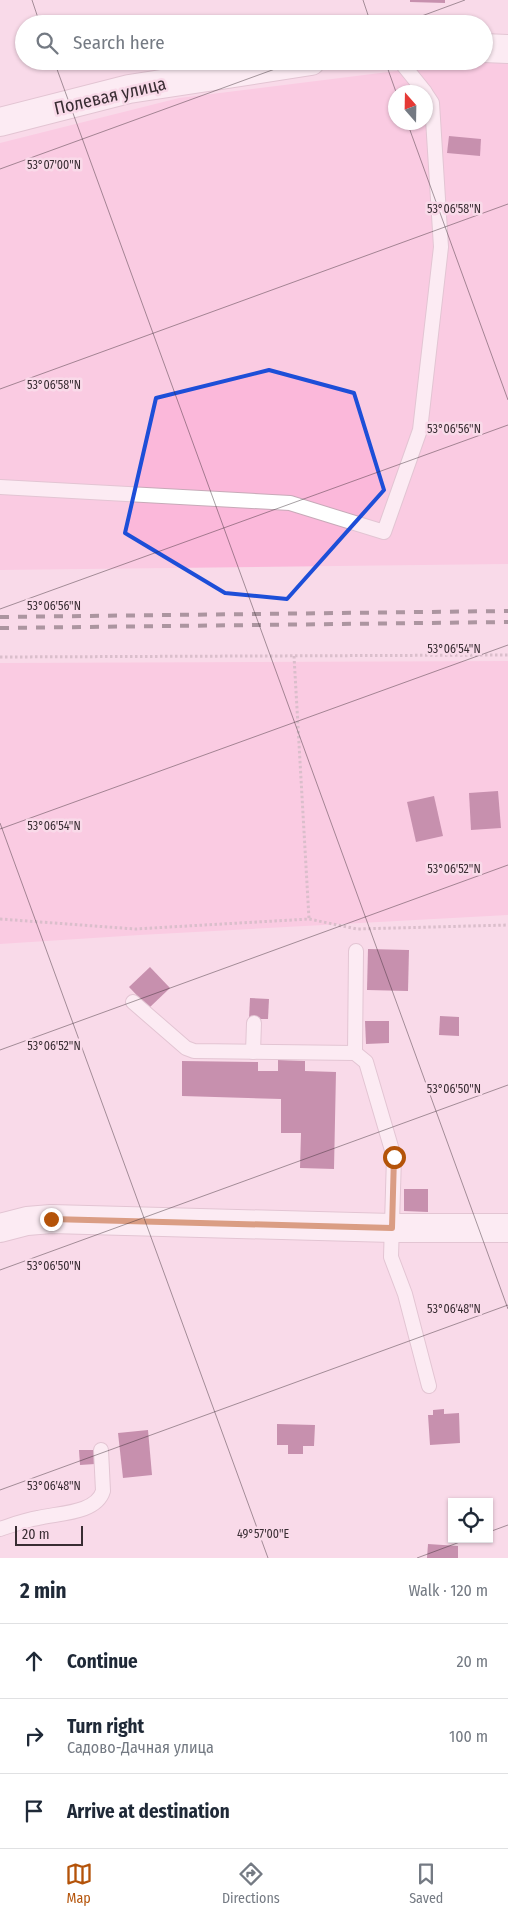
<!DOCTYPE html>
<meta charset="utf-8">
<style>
:root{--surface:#fff;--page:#f2f2f3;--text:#1f2937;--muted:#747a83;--line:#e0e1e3;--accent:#b45309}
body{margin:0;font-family:"Fira Sans Condensed",sans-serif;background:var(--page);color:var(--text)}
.controls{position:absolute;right:15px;bottom:15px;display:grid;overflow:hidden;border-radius:0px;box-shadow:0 1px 4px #0004}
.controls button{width:45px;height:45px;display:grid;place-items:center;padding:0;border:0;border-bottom:1px solid var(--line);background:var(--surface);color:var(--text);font:25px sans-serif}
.compass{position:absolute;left:388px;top:85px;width:45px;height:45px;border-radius:50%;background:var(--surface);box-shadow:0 1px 4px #0004;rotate:340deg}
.scale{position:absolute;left:15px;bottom:12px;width:68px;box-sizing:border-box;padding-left:5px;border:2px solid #392d33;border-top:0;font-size:14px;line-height:18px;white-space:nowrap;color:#392d33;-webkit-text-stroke:4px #f9dae9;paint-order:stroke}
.stop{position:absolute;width:15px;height:15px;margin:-11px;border:4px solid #b45309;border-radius:50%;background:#fff}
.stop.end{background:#b45309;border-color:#fff;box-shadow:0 1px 5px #0008}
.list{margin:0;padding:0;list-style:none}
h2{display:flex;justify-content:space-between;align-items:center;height:65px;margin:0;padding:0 20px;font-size:21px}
h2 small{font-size:16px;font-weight:400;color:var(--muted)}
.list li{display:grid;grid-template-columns:32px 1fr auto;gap:15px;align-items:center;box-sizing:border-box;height:75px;padding:0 20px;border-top:1px solid var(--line)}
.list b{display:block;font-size:19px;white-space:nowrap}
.list p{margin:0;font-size:16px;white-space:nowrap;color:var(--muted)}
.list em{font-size:16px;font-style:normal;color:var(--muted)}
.icon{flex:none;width:28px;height:28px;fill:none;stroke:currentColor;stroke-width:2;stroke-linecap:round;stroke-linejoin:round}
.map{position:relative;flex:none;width:508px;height:1558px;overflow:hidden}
.search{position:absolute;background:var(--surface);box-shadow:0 1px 4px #0004;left:15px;right:15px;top:15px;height:55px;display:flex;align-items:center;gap:12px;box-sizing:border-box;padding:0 18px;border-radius:28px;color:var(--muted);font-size:19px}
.sheet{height:290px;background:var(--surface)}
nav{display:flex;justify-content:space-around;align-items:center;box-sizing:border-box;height:70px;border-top:1px solid var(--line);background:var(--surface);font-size:14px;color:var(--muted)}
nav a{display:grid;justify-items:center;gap:2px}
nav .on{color:var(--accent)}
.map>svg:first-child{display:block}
.green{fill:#fbb8da;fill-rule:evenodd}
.building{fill:#8a3767}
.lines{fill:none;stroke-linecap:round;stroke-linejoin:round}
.lane-casing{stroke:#c7aab8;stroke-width:16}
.street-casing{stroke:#c7aab8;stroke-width:30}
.path{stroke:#b49ca7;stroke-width:3;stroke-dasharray:2.5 2.5;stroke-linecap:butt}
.lane{stroke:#fff;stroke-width:14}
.street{stroke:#fff;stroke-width:28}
.rail{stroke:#4f4148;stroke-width:4;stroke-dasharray:9 9;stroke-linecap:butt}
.route{stroke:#b45309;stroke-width:6}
.marked{fill:none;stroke:#1d4ed8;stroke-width:4;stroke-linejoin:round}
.ticks{fill:none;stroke:#392d33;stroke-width:1;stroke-opacity:0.45}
.labels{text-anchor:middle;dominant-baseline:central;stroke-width:5;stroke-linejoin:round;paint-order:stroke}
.street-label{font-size:18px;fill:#392d33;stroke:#f9dae9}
.ticks-label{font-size:12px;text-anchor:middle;fill:#392d33;stroke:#f9dae9;stroke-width:5;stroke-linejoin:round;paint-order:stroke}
</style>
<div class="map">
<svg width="508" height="1558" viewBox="0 0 508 1558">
<rect width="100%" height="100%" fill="#f9dae9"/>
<g class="green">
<path d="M508,57v507l-508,6v-427l179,-45zM396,92h30v30h-30z"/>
<polygon points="508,661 508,915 140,935 0,944 0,663"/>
</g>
<g class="building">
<polygon points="410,0 445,0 445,3 410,2"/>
<polygon points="449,136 481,139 480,156 447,153"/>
<polygon points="498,791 501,828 471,830 469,793"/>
<polygon points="434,796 443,836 416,842 407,802"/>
<polygon points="368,949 409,950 408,991 367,990"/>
<polygon points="150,967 170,988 149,1008 129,987"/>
<polygon points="250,998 269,999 268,1019 249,1019"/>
<polygon points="440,1016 459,1017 459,1036 439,1035"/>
<polygon points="365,1021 389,1021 389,1043 366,1044"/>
<polygon points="278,1060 305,1061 305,1071 336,1072 334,1169 300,1168 301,1133 281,1133 281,1099 182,1096 182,1061 258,1062 258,1071 278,1071"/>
<polygon points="404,1189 428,1189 428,1212 404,1211"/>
<polygon points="444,1409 444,1414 459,1413 460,1443 430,1445 428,1415 433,1415 433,1410"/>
<polygon points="277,1424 315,1425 314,1446 303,1446 303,1454 288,1454 288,1445 277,1445"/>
<polygon points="148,1430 152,1475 123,1478 118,1433"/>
<polygon points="79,1450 94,1450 95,1464 80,1465"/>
<polygon points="428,1544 458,1546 458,1558 427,1558"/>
</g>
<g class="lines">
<defs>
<g id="lane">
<polyline points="400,61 425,92"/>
<polyline points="0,487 290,503 384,532 420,430 441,247 432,103 426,94"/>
<polyline points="133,1002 186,1048 194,1051 355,1053 366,1062 394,1157 391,1257 405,1294 429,1386"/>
<polyline points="253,1052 254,1023"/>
<polyline points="355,1053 356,951"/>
<path d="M0,1529c12,-4 25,-9 38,-11 19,-5 58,-4 65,-27l-2,-41"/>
</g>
<g id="street">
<polyline points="484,48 508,49"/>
<polyline points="0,122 129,89 311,61"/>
<polyline points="0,1228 27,1221 51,1219 392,1228 508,1228"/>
</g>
</defs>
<use href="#lane" class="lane-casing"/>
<use href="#street" class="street-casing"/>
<g class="path">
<polyline points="294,656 309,919"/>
<polyline points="0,657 508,655"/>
<polyline points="0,919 135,929 309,919 357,929 508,925"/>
</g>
<use href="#lane" class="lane"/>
<use href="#street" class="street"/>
<g class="rail">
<polyline points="0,617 508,611"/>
<polyline points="0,628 508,622"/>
</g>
</g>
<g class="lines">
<polyline class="route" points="51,1219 392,1228 394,1157"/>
</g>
<path d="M0 0H508V1558H0ZM269,370l85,23 30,97 -97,109 -62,-6 -100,-60 31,-135z" fill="#f9dae9" fill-opacity=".55" fill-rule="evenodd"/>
<path class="marked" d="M269,370l85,23 30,97 -97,109 -62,-6 -100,-60 31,-135z"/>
<path class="ticks" d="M32,0l8,24M363,0l8,24M400,24l65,-24M54,61l454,1248M385,61l11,31M407,122l101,278M0,169l297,-108M0,389l508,-185M0,609l508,-184M0,823l268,735M0,829l508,-184M0,1050l508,-185M0,1270l508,-185M0,1490l508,-185M489,1532l19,-7M417,1558l51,-19"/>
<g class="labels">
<g class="street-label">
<text transform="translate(110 96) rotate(-13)">Полевая улица</text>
</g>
</g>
<g class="ticks-label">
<text x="54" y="169">53°07'00"N</text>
<text x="454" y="213">53°06'58"N</text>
<text x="54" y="389">53°06'58"N</text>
<text x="454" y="433">53°06'56"N</text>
<text x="54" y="610">53°06'56"N</text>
<text x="454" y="653">53°06'54"N</text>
<text x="54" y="830">53°06'54"N</text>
<text x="454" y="873">53°06'52"N</text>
<text x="54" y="1050">53°06'52"N</text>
<text x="454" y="1093">53°06'50"N</text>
<text x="54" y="1270">53°06'50"N</text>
<text x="454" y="1313">53°06'48"N</text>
<text x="54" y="1490">53°06'48"N</text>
<text x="263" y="1538">49°57'00"E</text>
</g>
</svg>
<div class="controls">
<button><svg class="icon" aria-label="locate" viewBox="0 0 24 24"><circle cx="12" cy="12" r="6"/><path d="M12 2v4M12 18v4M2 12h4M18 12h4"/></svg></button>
</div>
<svg class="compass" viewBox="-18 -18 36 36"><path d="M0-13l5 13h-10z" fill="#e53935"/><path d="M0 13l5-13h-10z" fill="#747a83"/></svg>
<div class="scale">20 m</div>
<div class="stop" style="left:394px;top:1157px"></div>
<div class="stop end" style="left:51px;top:1219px"></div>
<div class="search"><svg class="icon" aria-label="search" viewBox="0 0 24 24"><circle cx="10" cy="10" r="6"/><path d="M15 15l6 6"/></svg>Search here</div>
</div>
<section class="sheet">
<h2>2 min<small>Walk · 120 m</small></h2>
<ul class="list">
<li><svg class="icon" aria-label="ahead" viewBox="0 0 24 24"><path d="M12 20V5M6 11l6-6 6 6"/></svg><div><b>Continue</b></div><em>20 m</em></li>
<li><svg class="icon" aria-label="right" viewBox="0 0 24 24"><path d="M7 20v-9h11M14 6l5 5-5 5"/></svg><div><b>Turn right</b><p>Садово-Дачная улица</p></div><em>100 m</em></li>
<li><svg class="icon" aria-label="arrive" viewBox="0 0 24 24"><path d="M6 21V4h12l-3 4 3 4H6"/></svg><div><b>Arrive at destination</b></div></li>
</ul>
</section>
<nav>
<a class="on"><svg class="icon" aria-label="map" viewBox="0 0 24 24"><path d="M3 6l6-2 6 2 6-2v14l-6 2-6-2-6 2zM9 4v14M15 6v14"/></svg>Map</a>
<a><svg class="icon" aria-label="directions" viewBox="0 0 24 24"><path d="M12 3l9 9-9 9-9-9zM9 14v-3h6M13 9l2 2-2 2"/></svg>Directions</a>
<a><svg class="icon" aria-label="saved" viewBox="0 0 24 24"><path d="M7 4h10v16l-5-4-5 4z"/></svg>Saved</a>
</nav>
